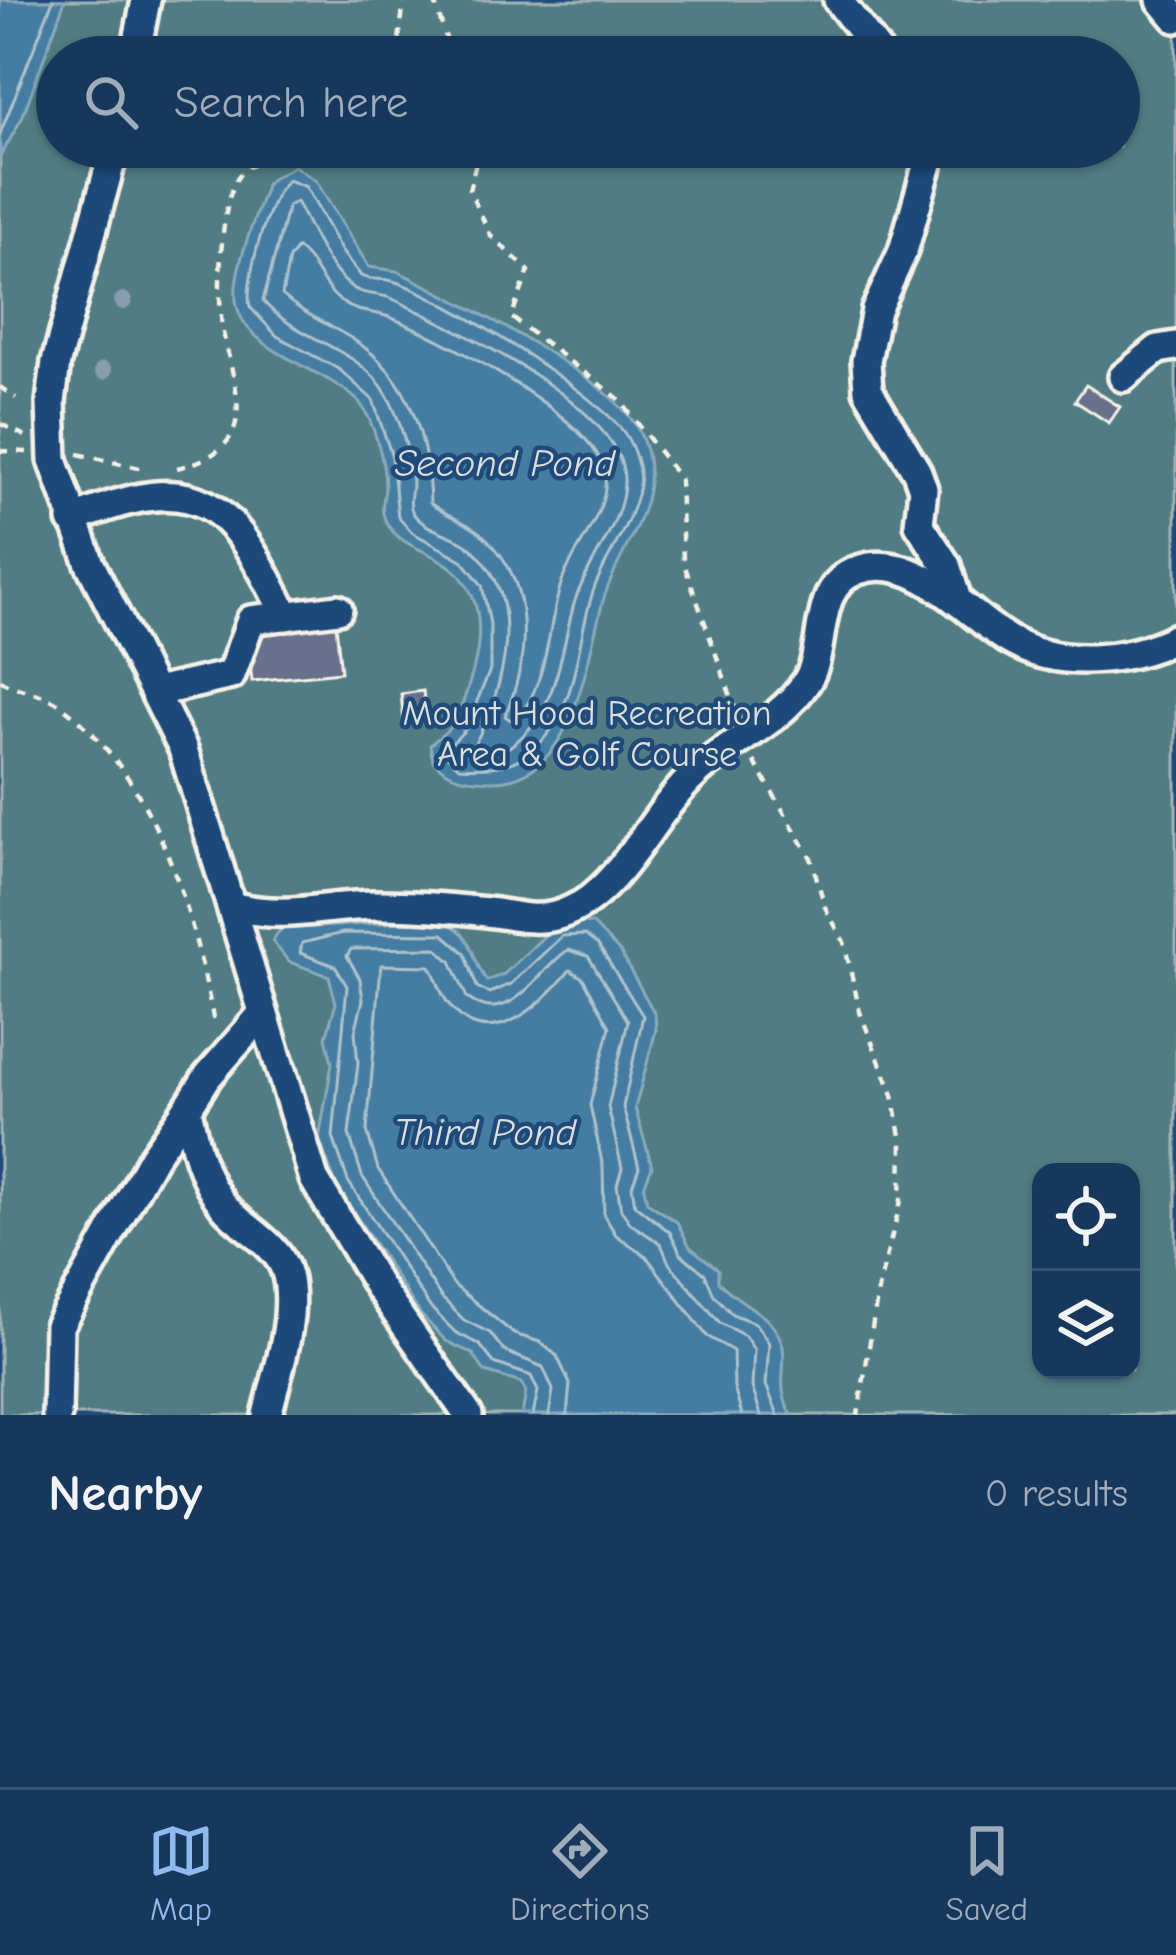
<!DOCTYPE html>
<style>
:root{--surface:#17385c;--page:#244365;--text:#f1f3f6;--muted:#9eacbb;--line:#365272;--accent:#90b9f0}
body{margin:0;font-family:"Comic Neue",sans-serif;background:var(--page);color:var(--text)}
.controls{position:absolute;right:36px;bottom:36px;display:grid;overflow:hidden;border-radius:24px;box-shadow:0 3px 9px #0004}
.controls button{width:108px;height:108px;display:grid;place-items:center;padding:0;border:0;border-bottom:3px solid var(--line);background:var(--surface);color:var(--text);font:60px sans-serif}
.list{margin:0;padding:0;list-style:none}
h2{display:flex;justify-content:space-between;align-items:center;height:156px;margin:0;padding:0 48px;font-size:51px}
h2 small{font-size:39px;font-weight:400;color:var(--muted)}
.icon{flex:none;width:66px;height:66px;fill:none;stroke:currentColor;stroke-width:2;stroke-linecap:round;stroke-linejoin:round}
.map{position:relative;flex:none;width:1176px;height:1415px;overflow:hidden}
.search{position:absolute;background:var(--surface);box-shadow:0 3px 9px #0004;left:36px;right:36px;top:36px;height:132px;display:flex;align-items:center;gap:30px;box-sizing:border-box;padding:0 42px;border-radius:66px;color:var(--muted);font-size:45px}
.sheet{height:372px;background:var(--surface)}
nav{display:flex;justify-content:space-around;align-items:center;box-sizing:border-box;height:168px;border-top:3px solid var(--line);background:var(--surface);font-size:33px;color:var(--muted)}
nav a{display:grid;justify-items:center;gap:6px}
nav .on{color:var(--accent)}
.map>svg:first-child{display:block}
.green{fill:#517b83;stroke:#a2b6b6;stroke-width:3;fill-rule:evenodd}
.water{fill:#447ca1;stroke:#8aabbd;stroke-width:3}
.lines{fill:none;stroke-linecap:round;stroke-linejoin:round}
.shore{stroke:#aec2cc;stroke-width:3}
.building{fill:#68708b;stroke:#f4f1e8;stroke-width:3}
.minor-casing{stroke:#f4f1e8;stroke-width:36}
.path{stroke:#f4f1e8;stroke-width:4.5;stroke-dasharray:9 9;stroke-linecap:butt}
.minor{stroke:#1f4a7a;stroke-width:27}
.tree{fill:#879cae}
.labels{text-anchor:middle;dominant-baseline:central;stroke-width:9;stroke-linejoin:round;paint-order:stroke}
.park-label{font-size:36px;fill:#dcdfd9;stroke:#1f4a7a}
.water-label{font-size:39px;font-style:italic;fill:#dadfdd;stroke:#1f4a7a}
</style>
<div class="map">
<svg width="1176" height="1415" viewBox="0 0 1176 1415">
<rect width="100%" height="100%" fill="#1f4a7a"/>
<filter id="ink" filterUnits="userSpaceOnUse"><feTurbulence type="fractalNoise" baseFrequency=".00833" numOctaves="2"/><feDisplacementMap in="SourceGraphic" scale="24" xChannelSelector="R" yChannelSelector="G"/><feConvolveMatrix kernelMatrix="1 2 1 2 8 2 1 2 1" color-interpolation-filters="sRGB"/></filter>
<g filter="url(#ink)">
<path class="green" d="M0,0h1176v1415h-1176zM57,57h1062v90h-1062zM1041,1172h90v198h-90z"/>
<g class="water">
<polygon points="0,0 65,0 22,118 0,157"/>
<path d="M294,166l22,15 53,86 28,4c58,29 214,104 242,160 32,68 -18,109 -36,170 -17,58 -28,182 -112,180 -25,-1 -40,-2 -58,-20l-3,-16c7,-7 22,-16 26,-25 18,-44 42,-111 -3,-151 -21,-20 -62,-22 -70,-56 -2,-8 2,-18 2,-27 0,-23 -12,-70 -28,-86 -33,-32 -109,-47 -120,-94 -8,-32 21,-92 30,-124z"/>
<path d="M437,920c40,10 31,36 50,61l17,-7 52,-49 36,-2 28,29 35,62 1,16 -21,78 17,58 -8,21 3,15 30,20 13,25 28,22v12c20,23 51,30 63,59 9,24 -8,45 11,75h-270l4,-23 -5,-9 -36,-11 -12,-18 -27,-13 -25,-26 -85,-130 -17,-46 13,-76 -6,-26 10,-34 -7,-27 -40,-14 -17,-21 9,-12z"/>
</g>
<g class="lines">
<g class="shore">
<polyline points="0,134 53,0"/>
<path d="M288,180l18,7 36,65 19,24c11,5 17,2 27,4 42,7 214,117 237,154 8,12 17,36 14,52 -7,38 -30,65 -44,100 -19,50 -15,114 -53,155 -25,27 -48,28 -83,26l-16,-15 22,-22 25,-60v-46l-8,-39 -20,-25 -49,-27 -15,-16 -6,-60 -19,-57 -33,-30 -63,-34 -27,-29c-6,-25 18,-111 38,-127z"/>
<path d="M296,202c16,27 29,64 54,84 14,11 28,6 43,13 59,29 228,105 231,179 2,44 -38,84 -50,126 -16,58 -17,116 -74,149h-23l-4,-6c32,-58 57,-153 -6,-202 -16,-12 -45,-15 -55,-34 -4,-9 0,-18 0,-27 -1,-27 -12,-66 -25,-89 -25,-47 -91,-55 -124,-94l25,-95z"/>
<path d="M297,248c18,12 25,41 46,55 14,10 28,8 43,13 50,18 212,103 219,158 5,39 -33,75 -44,110 -14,45 -13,103 -47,138l-9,-6c24,-57 31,-130 -19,-178 -16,-16 -39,-21 -56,-35 -2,-64 -19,-126 -76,-163 -25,-16 -50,-25 -72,-45l7,-36z"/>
<polyline points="533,1415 538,1391 531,1376 494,1363 480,1345 455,1332 430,1307 348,1181 333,1137 347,986 335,966 300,953 302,943 343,933 443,934 465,953 477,987 489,993 511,984 562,936 585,935 598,945 643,1016 623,1107 639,1167 632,1186 635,1205 670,1232 681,1254 705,1274 714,1295 732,1314 755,1323 769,1343 766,1385 778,1415"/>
<path d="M549,1415l4,-25 -10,-23 -39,-16 -14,-18 -26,-13 -23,-23 -79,-121 -13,-42 9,-70 -3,-32 8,-32 -3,-21 -13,-23 4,-7 85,-1 15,13 16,37c44,32 70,-28 101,-48l20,6 40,65 -20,86 14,61 -5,17 4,25 10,14 30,20 8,19 51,60 25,13 9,14 -2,37 9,28"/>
<path d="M567,1415l3,-31 -13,-28 -17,-14 -26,-8 -60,-49 -76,-116 -11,-38 14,-166 49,1c8,13 10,30 22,42 40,47 92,-6 118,-38l13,8 27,49 -20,78 13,62 1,48 12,20 30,21 61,80 26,15 1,37 8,27"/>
</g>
</g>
<g class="building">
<polygon points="1086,385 1120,407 1109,423 1075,401"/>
<polygon points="336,625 341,672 252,681 247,634"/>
<polygon points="423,691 426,719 404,722 401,694"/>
</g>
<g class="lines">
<defs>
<g id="minor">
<polyline points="838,0 882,57"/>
<polyline points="1161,0 1176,18"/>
<polyline points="135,57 146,0"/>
<polyline points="115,147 56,362 51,402 53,460 90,564 183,749 314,1179 378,1286 468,1415"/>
<polyline points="928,147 931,153 903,251 876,310 866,361 868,390 917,472 923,489 919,524 946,565 957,600"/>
<polyline points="1123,377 1158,349 1176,346"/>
<path d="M72,520c128,-53 158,-20 214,96"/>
<polyline points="156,692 231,675 251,620 338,609"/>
<path d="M234,907c59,13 88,-2 144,-2 36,0 73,3 109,7 21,2 42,9 63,5 13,-2 31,-11 41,-19 42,-33 65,-88 105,-125 36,-33 84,-50 111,-92 21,-33 4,-95 51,-111 57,-20 109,45 151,70 49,29 118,22 167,-2"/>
<path d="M263,1013l-55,63 -21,33c7,34 14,69 37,97 18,22 56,38 63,69 10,42 -10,99 -20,140"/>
<polyline points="57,1415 59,1326 153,1157 187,1109"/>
</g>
</defs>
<use href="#minor" class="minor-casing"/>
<g class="path">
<polyline points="434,0 452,57"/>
<polyline points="397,57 404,0"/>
<polyline points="480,147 469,190 491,236 529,271 511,317 619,399 680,479 683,561 736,711"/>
<polyline points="0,387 16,398"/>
<polyline points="1,424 27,437"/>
<polyline points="0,451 30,452"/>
<polyline points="78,454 148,470"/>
<path d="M177,468c83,-20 61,-70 47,-131 -8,-31 -5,-139 16,-163 24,-27 67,-9 96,-27"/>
<path d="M0,680c18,12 40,11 59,24 99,74 134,208 156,324"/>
<polyline points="754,761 811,858 825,907 844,942 860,1012 893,1095 902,1141 901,1201 879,1285 858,1415"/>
</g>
<use href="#minor" class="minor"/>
</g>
<g class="tree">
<circle cx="123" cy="301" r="9"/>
<circle cx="103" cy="371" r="9"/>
</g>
</g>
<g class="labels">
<g class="park-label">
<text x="587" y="713">Mount Hood Recreation<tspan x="587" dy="41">Area &amp; Golf Course</tspan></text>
</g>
<g class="water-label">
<text x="505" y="463">Second Pond</text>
<text x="485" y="1132">Third Pond</text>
</g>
</g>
</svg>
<div class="controls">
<button><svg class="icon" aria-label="locate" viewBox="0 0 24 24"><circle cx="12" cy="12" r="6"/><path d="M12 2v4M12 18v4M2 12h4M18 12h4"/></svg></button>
<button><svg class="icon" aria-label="layers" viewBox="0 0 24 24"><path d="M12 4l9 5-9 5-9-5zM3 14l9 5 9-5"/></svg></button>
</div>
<div class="search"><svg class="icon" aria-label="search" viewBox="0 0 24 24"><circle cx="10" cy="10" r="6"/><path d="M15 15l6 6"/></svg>Search here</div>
</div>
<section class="sheet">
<h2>Nearby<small>0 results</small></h2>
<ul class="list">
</ul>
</section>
<nav>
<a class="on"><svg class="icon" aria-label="map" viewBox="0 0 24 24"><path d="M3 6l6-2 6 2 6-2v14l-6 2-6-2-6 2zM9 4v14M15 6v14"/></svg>Map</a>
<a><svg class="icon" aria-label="directions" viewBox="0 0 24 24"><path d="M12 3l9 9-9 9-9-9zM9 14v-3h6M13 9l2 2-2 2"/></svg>Directions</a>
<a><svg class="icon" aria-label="saved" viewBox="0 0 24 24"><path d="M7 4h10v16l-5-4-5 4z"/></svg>Saved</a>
</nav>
